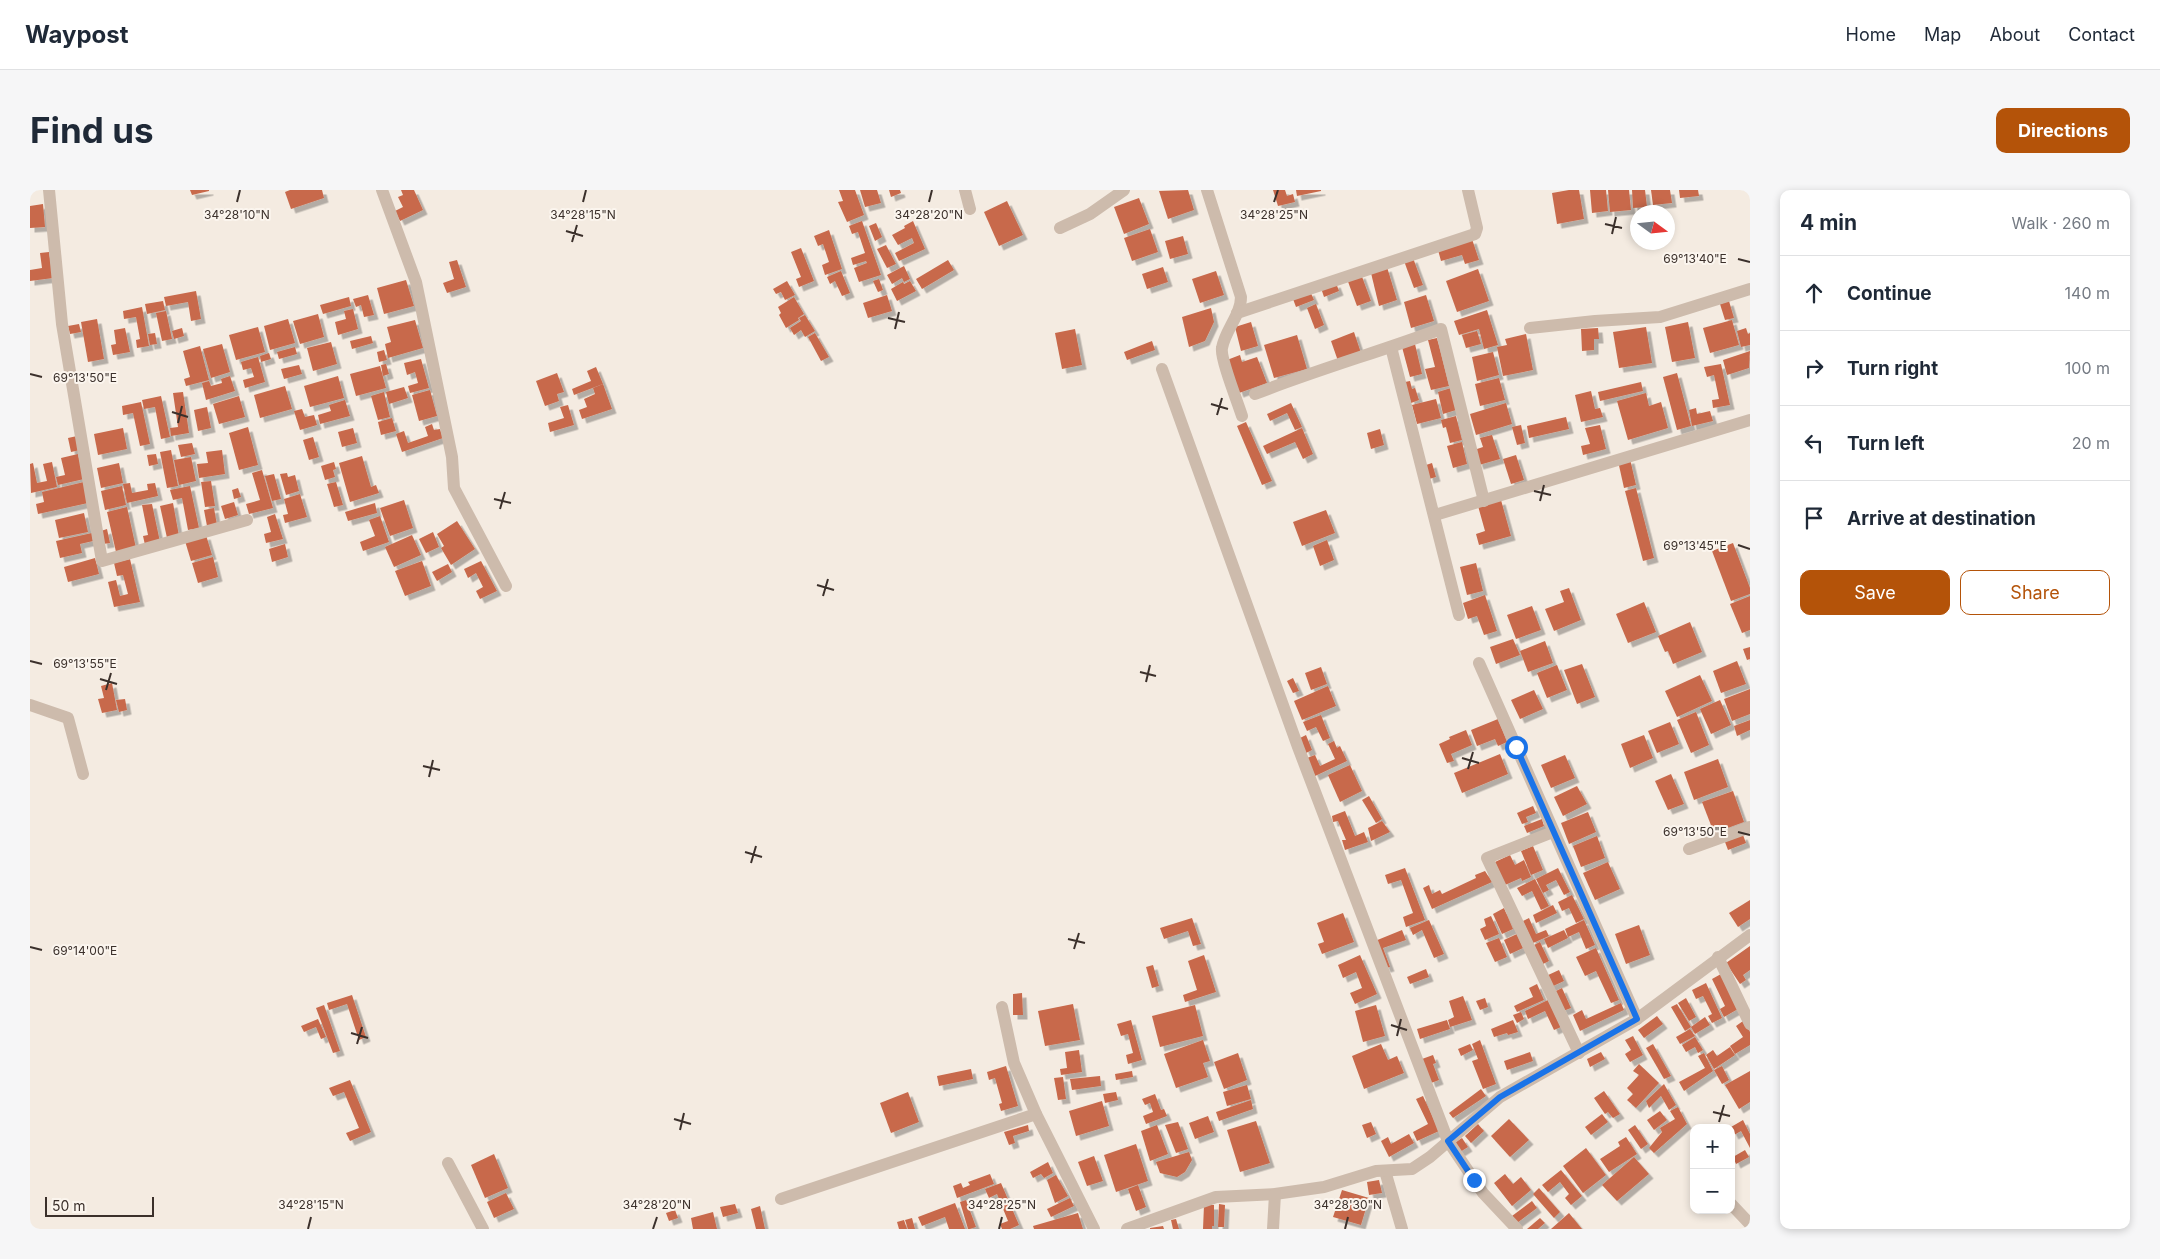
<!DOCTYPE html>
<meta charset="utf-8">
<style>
:root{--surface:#fff;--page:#f6f6f7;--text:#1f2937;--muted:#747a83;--line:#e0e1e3;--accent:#b45309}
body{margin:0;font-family:Inter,sans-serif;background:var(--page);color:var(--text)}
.controls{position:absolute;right:15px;bottom:15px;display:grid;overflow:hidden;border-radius:10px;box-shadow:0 2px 8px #0003}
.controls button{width:45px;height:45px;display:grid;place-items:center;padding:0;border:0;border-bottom:1px solid var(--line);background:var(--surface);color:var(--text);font:25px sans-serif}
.compass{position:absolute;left:1600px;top:15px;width:45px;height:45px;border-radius:50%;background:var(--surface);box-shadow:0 2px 8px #0003;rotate:105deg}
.scale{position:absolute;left:15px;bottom:12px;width:109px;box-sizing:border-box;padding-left:5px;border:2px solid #3b302b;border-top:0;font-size:14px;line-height:18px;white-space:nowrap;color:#3b302b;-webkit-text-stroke:4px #fbf5ee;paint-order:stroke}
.stop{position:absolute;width:15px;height:15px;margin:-11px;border:4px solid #1a73e8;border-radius:50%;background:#fff}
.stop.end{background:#1a73e8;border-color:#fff;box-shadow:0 1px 5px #0008}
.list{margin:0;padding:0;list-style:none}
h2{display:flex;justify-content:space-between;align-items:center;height:65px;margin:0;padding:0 20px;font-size:21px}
h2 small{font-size:16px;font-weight:400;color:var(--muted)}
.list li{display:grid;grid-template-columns:32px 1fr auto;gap:15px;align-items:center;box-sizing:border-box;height:75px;padding:0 20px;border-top:1px solid var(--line)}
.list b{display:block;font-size:19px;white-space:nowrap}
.list em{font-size:16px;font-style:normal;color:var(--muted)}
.actions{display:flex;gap:10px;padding:15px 20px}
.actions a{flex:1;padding:11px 0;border:1px solid var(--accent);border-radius:10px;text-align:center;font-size:18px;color:var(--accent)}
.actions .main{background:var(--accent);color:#fff}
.icon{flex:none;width:28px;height:28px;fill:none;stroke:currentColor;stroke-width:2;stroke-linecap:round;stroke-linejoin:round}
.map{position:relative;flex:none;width:1720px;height:1039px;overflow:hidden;border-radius:10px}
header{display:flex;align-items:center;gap:30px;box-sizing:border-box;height:70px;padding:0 25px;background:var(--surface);border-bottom:1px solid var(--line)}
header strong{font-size:24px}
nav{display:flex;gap:28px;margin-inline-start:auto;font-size:18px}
.intro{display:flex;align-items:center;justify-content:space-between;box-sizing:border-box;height:120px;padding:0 30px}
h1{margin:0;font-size:35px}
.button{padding:12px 22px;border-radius:10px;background:var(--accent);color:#fff;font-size:18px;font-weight:700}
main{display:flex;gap:30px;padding:0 30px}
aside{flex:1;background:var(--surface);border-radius:10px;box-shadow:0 2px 8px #0003}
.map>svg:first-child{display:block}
.building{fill:#c8694b;filter:url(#shadow)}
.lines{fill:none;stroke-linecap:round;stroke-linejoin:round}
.street{stroke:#cdbbac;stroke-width:12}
.route{stroke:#1a73e8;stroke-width:6}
.ticks{fill:none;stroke:#3b302b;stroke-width:2}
.ticks-label{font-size:12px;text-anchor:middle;fill:#3b302b;stroke:#fbf5ee;stroke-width:4;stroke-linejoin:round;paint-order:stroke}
</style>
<header>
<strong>Waypost</strong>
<nav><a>Home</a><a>Map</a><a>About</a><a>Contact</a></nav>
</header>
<div class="intro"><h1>Find us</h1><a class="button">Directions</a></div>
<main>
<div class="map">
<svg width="1720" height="1039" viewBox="0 0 1720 1039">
<defs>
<filter id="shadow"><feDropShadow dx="4.5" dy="4.5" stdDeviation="0" flood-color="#0004"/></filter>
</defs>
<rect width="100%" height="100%" fill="#f4ebe1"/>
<g class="building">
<polygon points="160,0 179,0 179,1 162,5"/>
<polygon points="260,0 292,0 294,8 261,19 255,2"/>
<polygon points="371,0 384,0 393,20 370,31 365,21 373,17 368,7 373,5"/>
<polygon points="809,0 825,0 834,25 817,32 808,12 813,11"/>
<polygon points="830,0 847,0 851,13 835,17"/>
<polygon points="859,0 870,0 871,3 861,7"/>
<polygon points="1158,0 1164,20 1138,29 1129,1"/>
<polygon points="1243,0 1255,0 1257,6 1263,4 1265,12 1248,16"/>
<polygon points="1266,0 1291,0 1291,1 1267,6"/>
<polygon points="1539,0 1549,0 1554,29 1527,34 1522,3"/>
<polygon points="1560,0 1576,0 1578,21 1562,23"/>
<polygon points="1578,0 1599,0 1601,20 1580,22"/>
<polygon points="1602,0 1615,0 1617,17 1603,18"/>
<polygon points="1621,0 1640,0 1642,13 1623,15"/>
<polygon points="1649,0 1668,0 1669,6 1650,8"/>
<polygon points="1109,8 1119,34 1094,44 1084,17"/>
<polygon points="977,11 993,45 969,56 954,22"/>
<polygon points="13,14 15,37 0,38 0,16"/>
<polygon points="832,31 845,68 838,71 845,68 851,85 829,92 824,78 837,73 836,71 823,75 821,68 835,63 828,42 822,44 819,36"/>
<polygon points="883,31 895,59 869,71 865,63 884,53 882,48 868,55 862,45 875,38 874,36"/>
<polygon points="846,33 852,47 845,51 839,36"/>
<polygon points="1120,39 1128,62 1102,71 1094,48"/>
<polygon points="799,40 812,79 795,85 792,75 799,72 793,54 788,56 784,46"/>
<polygon points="1153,46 1158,64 1140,69 1135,51"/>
<polygon points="1442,49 1449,70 1435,74 1432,65 1411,71 1408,60"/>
<polygon points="856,55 866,74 857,78 847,59"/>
<polygon points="771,58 784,91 769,97 766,89 771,87 761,62"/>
<polygon points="19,62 23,88 0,91 0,80 12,78 10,63"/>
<polygon points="1383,68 1393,95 1384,98 1374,71"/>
<polygon points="427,70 436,97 417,103 413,93 424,89 419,72"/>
<polygon points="918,70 924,80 892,99 886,89"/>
<polygon points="874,76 880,89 874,92 872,88 862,94 857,85"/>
<polygon points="1133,77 1138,92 1117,99 1112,84"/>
<polygon points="1357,77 1367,110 1349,116 1341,83"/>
<polygon points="1448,79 1459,111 1427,122 1416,91"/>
<polygon points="811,81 820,103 812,106 805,91 800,94 797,87"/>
<polygon points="1186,81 1194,105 1170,113 1162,89"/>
<polygon points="1331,84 1341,111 1327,116 1317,89"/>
<polygon points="849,89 853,100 848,102 843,91"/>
<polygon points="376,90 384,116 354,124 347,98"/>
<polygon points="757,91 765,105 755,110 751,102 746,104 743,99"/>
<polygon points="880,91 886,101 867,111 861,99 873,92 874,94"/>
<polygon points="1306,93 1309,101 1294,107 1291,98"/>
<polygon points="166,101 171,129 161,131 158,112 136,116 134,107"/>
<polygon points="1280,101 1284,110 1266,117 1263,109"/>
<polygon points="338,105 344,125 334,127 331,115 326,117 323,109"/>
<polygon points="857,105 862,121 838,128 833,113"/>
<polygon points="1396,105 1404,131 1381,138 1374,112"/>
<polygon points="319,107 321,116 293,124 290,115"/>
<polygon points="764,107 774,124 768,128 769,130 756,138 749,125 751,123 748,117"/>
<polygon points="133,111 135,120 117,124 115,114"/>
<polygon points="1699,111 1704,128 1695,130 1690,114"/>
<polygon points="1286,114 1294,135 1285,139 1277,118"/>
<polygon points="112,117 119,156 107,158 106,150 110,149 106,127 94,129 93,121"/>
<polygon points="1181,118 1184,132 1175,151 1159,157 1152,127"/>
<polygon points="323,119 328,139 308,145 305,132 316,129 314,121"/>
<polygon points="1457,120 1468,155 1454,159 1449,139 1429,145 1424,131"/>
<polygon points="136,121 142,149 132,151 126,123"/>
<polygon points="288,124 294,147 270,154 263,131"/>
<polygon points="775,125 785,141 775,147 771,140 764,145 760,138 771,131 769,128"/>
<polygon points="67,129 74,169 58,172 51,132"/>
<polygon points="258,129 265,153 240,160 234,136"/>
<polygon points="385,130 393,158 358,168 355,154 361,152 357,137"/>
<polygon points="1702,130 1709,155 1680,163 1673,138"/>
<polygon points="1221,132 1228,156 1211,161 1205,137"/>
<polygon points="1658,132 1665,168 1642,172 1635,137"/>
<polygon points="49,134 51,142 40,144 38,136"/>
<polygon points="228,137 235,162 206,170 199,145"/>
<polygon points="1616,137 1622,173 1589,178 1583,142"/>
<polygon points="95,138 100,162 83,165 81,155 86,154 84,140"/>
<polygon points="152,138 154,146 144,149 142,141"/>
<polygon points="1568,138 1569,149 1564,149 1564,160 1552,161 1551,139"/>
<polygon points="1716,138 1718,144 1720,143 1720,155 1711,157 1707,141"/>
<polygon points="1045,139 1052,175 1032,179 1025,143"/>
<polygon points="1447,141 1451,154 1436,158 1432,145"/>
<polygon points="1324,142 1331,163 1308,171 1301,151"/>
<polygon points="125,143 127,154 120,155 118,144"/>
<polygon points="785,143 799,167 791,171 778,147"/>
<polygon points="1496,144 1503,180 1473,186 1467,157 1477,155 1475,149"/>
<polygon points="1267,145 1277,179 1244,188 1234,155"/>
<polygon points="341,146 343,153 322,159 320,151"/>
<polygon points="1407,148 1419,196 1401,200 1395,179 1405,177 1398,150"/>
<polygon points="1122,151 1125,160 1097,170 1094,162"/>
<polygon points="301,152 307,174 283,181 277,158"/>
<polygon points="192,154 200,182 181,188 173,159"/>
<polygon points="1385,154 1392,184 1380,187 1372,157"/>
<polygon points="170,156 179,190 156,196 154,189 160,187 153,161"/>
<polygon points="265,157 267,164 249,169 247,162"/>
<polygon points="354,160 357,170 349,172 347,162"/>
<polygon points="1720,161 1719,178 1697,185 1693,170"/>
<polygon points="1463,162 1469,185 1447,191 1442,167"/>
<polygon points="239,163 241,169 231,172 230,166"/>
<polygon points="1210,165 1212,172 1227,167 1237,193 1209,203 1197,170"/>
<polygon points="228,167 235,192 215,198 213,190 224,187 221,178 213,180 211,172"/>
<polygon points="391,169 399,198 380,203 378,196 388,193 385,182 377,185 374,173"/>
<polygon points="356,174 359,184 353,186 351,175"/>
<polygon points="1691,174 1700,215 1683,218 1682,210 1689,209 1684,185 1677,187 1674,177"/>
<polygon points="269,175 272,184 254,189 251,179"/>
<polygon points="350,176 356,198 326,206 320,184"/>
<polygon points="566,177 573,194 544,205 542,199 561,191 557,181"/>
<polygon points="527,183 534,202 527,204 529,211 515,216 506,191"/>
<polygon points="1647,183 1661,236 1647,240 1633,187"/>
<polygon points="200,186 205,201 176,210 172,193 179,191 181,196 192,193 191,189"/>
<polygon points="308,186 314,208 280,217 274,196"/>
<polygon points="1469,188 1475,210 1450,216 1445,194"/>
<polygon points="1380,191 1382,199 1385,198 1389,210 1381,213 1375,192"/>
<polygon points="1611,192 1613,201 1570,211 1568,202"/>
<polygon points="573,194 582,219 552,229 549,220 557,217 554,209 565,204 563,198"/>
<polygon points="255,196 262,219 230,228 224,205"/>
<polygon points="374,197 378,208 359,214 356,202"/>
<polygon points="1421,198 1426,220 1413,224 1408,202"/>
<polygon points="400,200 407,226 389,231 382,205"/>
<polygon points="1561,201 1565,219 1570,218 1573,227 1551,232 1545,205"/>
<polygon points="153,202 159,243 141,246 140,238 148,237 143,203"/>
<polygon points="354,202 360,227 348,230 341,206"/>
<polygon points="1616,203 1619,216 1631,212 1638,238 1598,250 1587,211"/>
<polygon points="131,206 140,247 131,249 125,217 114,219 112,210"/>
<polygon points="209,206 215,227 189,234 183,214"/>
<polygon points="1406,209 1411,228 1387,234 1382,215"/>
<polygon points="315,210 320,226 290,234 288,225 301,221 299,215"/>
<polygon points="111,212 120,254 110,256 103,223 93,225 92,216"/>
<polygon points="1261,213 1272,237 1265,240 1257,223 1240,231 1237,224"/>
<polygon points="1476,213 1482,234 1446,245 1440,224"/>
<polygon points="538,215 544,235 520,242 518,233 534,228 530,217"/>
<polygon points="177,217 181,238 168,241 164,220"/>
<polygon points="1666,218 1667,224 1680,221 1683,231 1662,236 1659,220"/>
<polygon points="272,219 275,227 284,225 287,235 270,240 264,221"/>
<polygon points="1426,226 1432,250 1420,253 1416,237 1413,238 1411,230"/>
<polygon points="1536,227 1539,239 1499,248 1497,236"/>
<polygon points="362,228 366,241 351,245 348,232"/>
<polygon points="1216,232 1242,291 1232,295 1207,236"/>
<polygon points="402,234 404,240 410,239 413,248 372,262 366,244 374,241 378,253 398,246 395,237"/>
<polygon points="1491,235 1495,253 1487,255 1482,237"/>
<polygon points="1570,235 1576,259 1553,265 1551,256 1560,254 1555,238"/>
<polygon points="218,237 228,275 209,280 199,243"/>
<polygon points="93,238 97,259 68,265 64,244"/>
<polygon points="323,238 327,253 312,257 308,242"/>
<polygon points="1272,238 1283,264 1273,269 1265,252 1237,264 1233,256"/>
<polygon points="1350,239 1354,255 1341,259 1337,243"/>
<polygon points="1462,245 1470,269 1449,275 1444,260 1453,257 1450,248"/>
<polygon points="47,246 50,260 41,262 38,248"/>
<polygon points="283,247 289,267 279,270 273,250"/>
<polygon points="1432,252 1437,274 1423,278 1417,256"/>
<polygon points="162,253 165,264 151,267 148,255"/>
<polygon points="141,260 148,296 137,298 130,262"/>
<polygon points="192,260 195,284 169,288 167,274 178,273 176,262"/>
<polygon points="48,264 54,289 28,295 26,287 35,285 31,268"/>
<polygon points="126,264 128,274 119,276 117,265"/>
<polygon points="1486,265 1494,290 1481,294 1473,269"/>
<polygon points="332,266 341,297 346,295 349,303 320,312 309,273"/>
<polygon points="161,267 166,291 149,295 144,270"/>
<polygon points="1600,269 1606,295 1594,298 1588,271"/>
<polygon points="22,272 27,297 1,303 0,274 3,273 7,293 17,291 13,274"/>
<polygon points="304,272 306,279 303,280 305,287 295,290 291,276"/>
<polygon points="89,273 93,293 71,298 67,278"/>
<polygon points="1402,273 1406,287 1399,289 1396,275"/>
<polygon points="232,280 243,318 219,324 216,314 230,310 222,283"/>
<polygon points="257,283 258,287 265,285 269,301 256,305 250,284"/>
<polygon points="244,284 251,309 242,311 235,286"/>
<polygon points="181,291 185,316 175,317 171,292"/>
<polygon points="54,292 58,313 8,324 6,314 14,312 12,302"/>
<polygon points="306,292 313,315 304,317 297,294"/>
<polygon points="100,293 102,303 118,300 117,294 125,293 128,306 97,313 93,294"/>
<polygon points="92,296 96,315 75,320 71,301"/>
<polygon points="160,296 169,338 158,340 152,308 143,310 140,300"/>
<polygon points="208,298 211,307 204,309 202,300"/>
<polygon points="1606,298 1624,368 1613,371 1595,301"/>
<polygon points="270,304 277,327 255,333 253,325 258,324 254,309"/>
<polygon points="374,310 383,338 360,346 350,318"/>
<polygon points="1471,310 1481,346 1449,355 1446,344 1455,341 1448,316"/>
<polygon points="204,312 208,325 195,329 191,316"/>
<polygon points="143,313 149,346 137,348 130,316"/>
<polygon points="345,313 347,323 318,331 315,322"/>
<polygon points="122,314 130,352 115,355 113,346 118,345 112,315"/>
<polygon points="97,317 106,358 86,362 77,322"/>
<polygon points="184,318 187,335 177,336 174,320"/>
<polygon points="1296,320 1305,343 1272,356 1263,332"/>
<polygon points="54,323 58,342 29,348 25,330"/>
<polygon points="245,324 253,349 236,353 234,344 241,342 237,327"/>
<polygon points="350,326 359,352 333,361 330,352 345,346 339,330"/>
<polygon points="427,331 445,359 421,375 411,358 414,356 407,344"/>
<polygon points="77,339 80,353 73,354 71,341"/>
<polygon points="403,342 409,357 396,363 389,349"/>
<polygon points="62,343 63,351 50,354 52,363 30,368 26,351"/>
<polygon points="176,345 182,365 161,371 155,351"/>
<polygon points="382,345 391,365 364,377 355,357"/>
<polygon points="1297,350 1304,370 1290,376 1283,356"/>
<polygon points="1703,353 1720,398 1720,404 1701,411 1682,361"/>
<polygon points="255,354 258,367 242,372 239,359"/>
<polygon points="183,367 188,387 168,393 162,373"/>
<polygon points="65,368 69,384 38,392 34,377"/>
<polygon points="100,369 110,412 84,417 78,392 86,390 90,406 98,404 93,385 87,386 84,373"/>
<polygon points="392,371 401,396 375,406 365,381"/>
<polygon points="451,371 467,401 450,409 446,401 453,397 446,383 438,388 434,379"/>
<polygon points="1446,373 1453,401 1437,405 1430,377"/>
<polygon points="418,374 422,382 407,391 402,382"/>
<polygon points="1539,398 1551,430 1524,441 1515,419 1534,412 1530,401"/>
<polygon points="1455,405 1467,441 1454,445 1447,426 1438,429 1433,413"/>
<polygon points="1720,406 1720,440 1712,443 1700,414"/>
<polygon points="1614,412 1626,442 1598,453 1586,424"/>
<polygon points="1502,416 1511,440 1486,449 1477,425"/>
<polygon points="1660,432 1672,462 1643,474 1638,461 1635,462 1628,446"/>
<polygon points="1483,449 1490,465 1466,474 1460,457"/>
<polygon points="1515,451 1523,473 1498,482 1490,461"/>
<polygon points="1720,457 1720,469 1717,470 1713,459"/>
<polygon points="1707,471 1716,494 1691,503 1683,481"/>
<polygon points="1552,474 1565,507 1547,514 1534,480"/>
<polygon points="1527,475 1537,500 1517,508 1507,483"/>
<polygon points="1291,477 1297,494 1281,500 1275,483"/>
<polygon points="1670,485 1682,511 1647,527 1635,501"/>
<polygon points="1263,488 1269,501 1263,503 1257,491"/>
<polygon points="82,493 87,520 72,523 68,509 74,508 71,496"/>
<polygon points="1298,496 1306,516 1272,530 1264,511"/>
<polygon points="1720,499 1720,524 1702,531 1694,509"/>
<polygon points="1504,500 1513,519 1490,529 1481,510"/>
<polygon points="95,509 97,520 89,522 86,510"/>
<polygon points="1690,510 1701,535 1681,544 1670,519"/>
<polygon points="1666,522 1679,555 1661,563 1647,530"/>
<polygon points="1291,525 1300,548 1293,551 1286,537 1277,541 1273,532"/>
<polygon points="1468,529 1477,552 1468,556 1465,549 1447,556 1441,540"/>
<polygon points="1720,530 1720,540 1707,546 1704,536"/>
<polygon points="1640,532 1649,554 1627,563 1618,541"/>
<polygon points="1436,540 1442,555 1421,564 1424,571 1417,573 1409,554 1420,549 1419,547"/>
<polygon points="1276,545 1282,560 1276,563 1270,548"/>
<polygon points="1614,545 1623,568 1600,578 1591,554"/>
<polygon points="1304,551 1307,558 1310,556 1317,571 1285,586 1277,568 1285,565 1290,576 1305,569 1298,554"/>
<polygon points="1470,564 1478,584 1432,603 1424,583"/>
<polygon points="1535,565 1545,588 1521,598 1511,575"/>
<polygon points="1688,569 1698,597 1664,610 1654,582"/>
<polygon points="1320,575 1332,601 1310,612 1298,585"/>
<polygon points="1641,584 1654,614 1638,620 1625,591"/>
<polygon points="1547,596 1557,614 1533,626 1524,607"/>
<polygon points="1703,601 1714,632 1684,643 1672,612"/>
<polygon points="1339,606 1352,629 1346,633 1332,610"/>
<polygon points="1503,616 1506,623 1496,627 1498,632 1492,634 1487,623"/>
<polygon points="1315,621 1325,646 1334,642 1338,652 1315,660 1312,650 1316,650 1308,631 1303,632 1302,626"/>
<polygon points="1558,622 1566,642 1539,654 1531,633"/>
<polygon points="1512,629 1514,636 1497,643 1494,636"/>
<polygon points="1352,631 1360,642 1341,651 1338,638"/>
<polygon points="1713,645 1716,653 1698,660 1695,652"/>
<polygon points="1567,646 1575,668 1551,677 1543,656"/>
<polygon points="1503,656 1513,680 1501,685 1491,661"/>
<polygon points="1480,665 1485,675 1494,670 1501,687 1492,691 1491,688 1475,695 1465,672"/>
<polygon points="1578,672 1590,699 1565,710 1553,683"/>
<polygon points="1375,678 1395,730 1376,737 1373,727 1383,723 1371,690 1358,694 1355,685"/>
<polygon points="1528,678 1540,702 1534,705 1526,690 1516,695 1519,700 1513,703 1506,689"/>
<polygon points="1455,681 1462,692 1402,719 1393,698 1399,695 1402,704 1410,700 1412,704 1446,688 1445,685"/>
<polygon points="1505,689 1519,716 1511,720 1502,701 1492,706 1487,698"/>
<polygon points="1542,705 1554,729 1546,733 1539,718 1532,721 1528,712"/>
<polygon points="1720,710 1720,729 1708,737 1699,723"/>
<polygon points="1523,715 1527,723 1506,733 1503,725"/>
<polygon points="1474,718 1483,739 1472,744 1463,724"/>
<polygon points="1313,723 1324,752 1292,764 1288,754 1294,752 1287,733"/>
<polygon points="1461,726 1469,744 1455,750 1450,739 1456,736 1454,729"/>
<polygon points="1162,728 1171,754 1163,756 1158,741 1134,749 1130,738"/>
<polygon points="1499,728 1506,744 1516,740 1519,746 1503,753 1493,731"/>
<polygon points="1399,730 1414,764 1404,768 1392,740 1383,745 1380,738"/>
<polygon points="1554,730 1565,755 1556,759 1549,742 1538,747 1535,739"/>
<polygon points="1609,735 1620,765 1596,774 1585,744"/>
<polygon points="1372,740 1376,750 1353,758 1360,777 1356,778 1345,751"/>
<polygon points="1534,740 1538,748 1518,758 1514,749"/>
<polygon points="1487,744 1493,758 1480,764 1474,750"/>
<polygon points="1469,748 1477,767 1465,772 1456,753"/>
<polygon points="1510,752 1519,771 1513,774 1504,755"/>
<polygon points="1720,756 1720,780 1713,785 1716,790 1710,794 1696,773"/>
<polygon points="1566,758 1589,810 1581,813 1566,781 1555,786 1546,767"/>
<polygon points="1174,765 1186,802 1155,812 1153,805 1167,800 1158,771"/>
<polygon points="1330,765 1347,804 1325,814 1320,803 1332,798 1326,782 1313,788 1308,775"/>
<polygon points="1123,775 1129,796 1122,798 1116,777"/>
<polygon points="1396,779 1399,787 1380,794 1377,787"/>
<polygon points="1529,780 1534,791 1521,797 1516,786"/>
<polygon points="1691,784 1708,819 1694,827 1690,819 1695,816 1682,789"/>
<polygon points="1676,793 1692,828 1682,833 1678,826 1682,824 1673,806 1666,809 1662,800"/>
<polygon points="1507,794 1514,810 1487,822 1484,816 1503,807 1499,798"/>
<polygon points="1532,798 1541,818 1533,821 1524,802"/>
<polygon points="992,803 993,825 983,825 983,804"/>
<polygon points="322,805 336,847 329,850 317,814 299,820 297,813"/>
<polygon points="1433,806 1442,830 1420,837 1418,830 1424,827 1419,811"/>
<polygon points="1455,808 1458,817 1450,820 1446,811"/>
<polygon points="1656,808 1666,827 1659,831 1648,813"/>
<polygon points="1518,810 1531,837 1524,840 1515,821 1498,829 1495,821"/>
<polygon points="1591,813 1594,820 1550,841 1543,825 1552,820 1556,829"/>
<polygon points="1043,814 1050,850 1015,856 1008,821"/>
<polygon points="1647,814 1661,837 1655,841 1641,817"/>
<polygon points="294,815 310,861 303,863 286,818"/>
<polygon points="1165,815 1173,846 1130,857 1122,826"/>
<polygon points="1346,815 1355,846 1333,852 1325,821"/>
<polygon points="1491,822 1494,829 1487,833 1483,825"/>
<polygon points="1627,826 1633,834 1614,848 1608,840"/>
<polygon points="1675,827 1680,835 1665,844 1661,837"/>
<polygon points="288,829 296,847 291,849 286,837 274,842 271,836"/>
<polygon points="1101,830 1112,870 1098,874 1096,865 1103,863 1098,844 1091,846 1087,834"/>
<polygon points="1417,830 1420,839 1390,849 1387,839"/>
<polygon points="1483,830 1488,842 1478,845 1477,843 1464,847 1461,839"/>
<polygon points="1713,831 1720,842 1720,855 1705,864 1700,856 1713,847 1706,836"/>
<polygon points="1660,839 1665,846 1650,854 1646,847"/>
<polygon points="1603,846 1613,865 1600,872 1595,864 1601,860 1595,850"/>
<polygon points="1665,847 1673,860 1668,863 1665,857 1656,862 1652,855"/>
<polygon points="1173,850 1180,871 1173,873 1178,887 1146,898 1134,864"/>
<polygon points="1450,850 1466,894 1453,899 1442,871 1448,869 1442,854"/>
<polygon points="1351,854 1358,870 1367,866 1374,883 1334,899 1322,866"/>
<polygon points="1440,854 1443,860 1431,866 1428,859"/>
<polygon points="1623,854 1641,886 1634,889 1616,858"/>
<polygon points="1700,857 1705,865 1684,879 1676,865 1683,860 1687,866"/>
<polygon points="1049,860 1052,882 1031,885 1030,879 1037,878 1035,862"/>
<polygon points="1500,862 1503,871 1477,880 1474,871"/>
<polygon points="1571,862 1575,869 1560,877 1557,869"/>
<polygon points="1208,863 1217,890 1194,899 1184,872"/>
<polygon points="1674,863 1683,881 1654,901 1649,892 1675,878 1668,866"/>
<polygon points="1403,865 1406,873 1403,874 1409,890 1401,893 1392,869"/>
<polygon points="1609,874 1629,893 1606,918 1597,910 1603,904 1597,898 1609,885 1603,881"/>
<polygon points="976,876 988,916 971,921 969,914 972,913 965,888 959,890 957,882"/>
<polygon points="1692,876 1699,890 1692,894 1684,880"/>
<polygon points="941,879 943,889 909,896 907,886"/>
<polygon points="1102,881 1103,887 1086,890 1085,884"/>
<polygon points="1720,881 1720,912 1709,919 1695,895"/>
<polygon points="1070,886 1071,896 1042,900 1040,889"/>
<polygon points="1033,887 1036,909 1028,910 1024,888"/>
<polygon points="320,890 341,942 320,951 316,943 329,938 314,902 303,906 299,898"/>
<polygon points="1634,894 1646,915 1639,920 1631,906 1619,918 1616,911"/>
<polygon points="1217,895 1221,909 1197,916 1193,902"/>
<polygon points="1451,899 1456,906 1423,928 1419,923"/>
<polygon points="1574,901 1590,924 1583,928 1578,922 1575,924 1564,908"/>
<polygon points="878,902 889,932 861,943 850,913"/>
<polygon points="1086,902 1088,910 1075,913 1073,904"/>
<polygon points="1125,904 1131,920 1134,919 1137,926 1116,934 1113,926 1123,922 1120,913 1115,915 1112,909"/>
<polygon points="1393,906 1409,941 1387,951 1383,942 1398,934 1386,909"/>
<polygon points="1221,910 1223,919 1189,931 1186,922"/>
<polygon points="1072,911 1079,936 1046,946 1039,921"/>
<polygon points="1648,917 1657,934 1624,963 1619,958 1632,942 1630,938 1645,929 1640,921"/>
<polygon points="1630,921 1637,930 1624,940 1617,930"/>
<polygon points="1572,924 1578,932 1561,945 1555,937"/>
<polygon points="1178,926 1184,942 1165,949 1159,933"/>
<polygon points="1479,929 1499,950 1480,967 1461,946"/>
<polygon points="1713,930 1720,944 1720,958 1711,941 1704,945 1701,939 1701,937"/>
<polygon points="1226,931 1240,973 1210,982 1197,940"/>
<polygon points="1148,932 1158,959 1146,963 1135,935"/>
<polygon points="1341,932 1346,944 1337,948 1332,935"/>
<polygon points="1448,934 1454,941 1441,953 1435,946"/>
<polygon points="998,935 999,941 983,946 985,953 979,955 974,942"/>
<polygon points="1127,935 1138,964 1120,971 1111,941"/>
<polygon points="1605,935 1618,954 1611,959 1598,940"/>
<polygon points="1379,944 1384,953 1359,967 1351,951 1358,947 1361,954"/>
<polygon points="1596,947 1607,964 1579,982 1570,969 1590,956 1588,952"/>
<polygon points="1432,948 1438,957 1430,962 1424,953"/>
<polygon points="1106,954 1118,991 1086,1002 1074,965"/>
<polygon points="1556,958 1576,985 1553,1003 1533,976"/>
<polygon points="1715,960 1719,967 1706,974 1703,967"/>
<polygon points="1159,962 1162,970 1155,982 1147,987 1130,983 1126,972"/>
<polygon points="464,964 478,998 455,1008 441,975"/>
<polygon points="1064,966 1073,991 1057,996 1048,972"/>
<polygon points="1604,967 1619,984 1587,1011 1572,995"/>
<polygon points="1018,972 1023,983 1014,988 1011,984 1003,988 1000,982"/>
<polygon points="1531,980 1552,1006 1541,1015 1535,1008 1539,1004 1530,992 1518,1002 1512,995"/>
<polygon points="960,984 964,994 927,1008 923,996 931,993 933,998 940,995 938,992"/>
<polygon points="1475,984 1483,994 1491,987 1501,1000 1482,1016 1464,993"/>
<polygon points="1026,985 1038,1006 1025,1013 1017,990"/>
<polygon points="1349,990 1352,1003 1339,1005 1337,992"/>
<polygon points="971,993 989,1035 980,1039 972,1039 970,1034 978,1031 967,1004 959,1008 955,999"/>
<polygon points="1108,995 1116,1017 1106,1021 1098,999"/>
<polygon points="1509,998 1530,1022 1524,1028 1503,1004"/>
<polygon points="1312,1000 1339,1008 1331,1035 1303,1027"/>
<polygon points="476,1003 484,1019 464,1028 457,1012"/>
<polygon points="1040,1008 1044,1016 1021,1027 1017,1019"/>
<polygon points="936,1010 946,1037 940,1039 938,1039 930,1012"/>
<polygon points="1502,1011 1507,1018 1487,1033 1482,1026"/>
<polygon points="925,1013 935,1039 919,1039 915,1027 892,1036 888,1027"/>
<polygon points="705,1014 708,1023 693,1027 690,1017"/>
<polygon points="1189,1014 1195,1015 1194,1037 1188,1037"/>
<polygon points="1174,1015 1184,1015 1184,1036 1182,1036 1182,1039 1173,1039"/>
<polygon points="730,1016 735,1039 726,1039 721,1019"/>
<polygon points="645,1020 648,1028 639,1031 636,1023"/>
<polygon points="683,1022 687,1039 663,1039 661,1028"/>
<polygon points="1048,1023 1053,1039 1004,1039 1003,1036"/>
<polygon points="1539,1023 1552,1039 1521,1039"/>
<polygon points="882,1028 885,1039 878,1039 875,1030"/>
<polygon points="1510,1028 1515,1033 1508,1039 1497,1039"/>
<polygon points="1146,1029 1149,1039 1143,1039 1141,1030"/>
<polygon points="874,1030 877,1039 869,1039 867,1032"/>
<polygon points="1133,1036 1134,1039 1120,1039 1120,1038"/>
</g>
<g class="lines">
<g class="street">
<polyline points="19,0 32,134 72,371 217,330"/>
<polyline points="352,0 386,92 422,267 424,298 476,396"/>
<polyline points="935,0 940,19"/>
<path d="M1177,0l34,107c0,18 -16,33 -19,51 -2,10 16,55 20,68"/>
<polyline points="1030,38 1060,24 1094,0"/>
<polyline points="1207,123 1445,44 1447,38 1438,0"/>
<polyline points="1500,138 1565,131 1630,127 1720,99"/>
<polyline points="1361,157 1429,425"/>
<polyline points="1132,179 1268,557 1418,951 1453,1003 1487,1039"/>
<path d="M1225,204c61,-24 124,-42 186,-65l43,172"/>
<polyline points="1405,325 1720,230"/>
<polyline points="1449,473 1607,829"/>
<polyline points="0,515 38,528 53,584"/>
<polyline points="1523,642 1457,668 1549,863"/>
<polyline points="1659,659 1720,637"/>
<polyline points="1688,767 1720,834"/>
<polyline points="972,817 984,873 1006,924 1064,1039"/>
<polyline points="418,973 453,1039"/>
<polyline points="1355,981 1372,1039"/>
<polyline points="751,1009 1006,924"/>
<polyline points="1701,1014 1720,1034"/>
<polyline points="1097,1039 1186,1007 1245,1004 1294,997 1346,981 1382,979 1400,967 1470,907 1607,829 1720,745"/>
<polyline points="1243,1039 1245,1004"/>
</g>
</g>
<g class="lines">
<polyline class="route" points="1444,990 1418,951 1470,907 1607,829 1486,557"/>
</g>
<path class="ticks" d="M207,12l3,-12M553,12l3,-12M899,12l3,-12M1244,12l4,-12M1575,34l17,4M536,41l17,5M1582,44l4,-17M542,52l5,-17M1708,69l12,3M858,128l17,4M865,139l4,-17M0,184l12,3M1181,214l17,5M142,222l16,5M1187,225l5,-17M148,233l4,-17M1504,301l17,4M464,309l17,4M1510,311l4,-16M470,319l5,-17M1708,355l12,4M787,395l17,5M793,406l5,-17M0,471l12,3M1110,482l16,4M70,489l17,5M1116,492l4,-17M76,500l5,-17M1432,568l17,5M393,576l17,4M1438,579l5,-17M399,587l4,-17M1708,642l12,3M715,662l17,5M721,673l5,-17M1038,749l17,4M0,757l12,3M1044,759l5,-16M1361,835l16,5M321,843l17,5M1367,846l4,-17M327,854l5,-17M1683,922l17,4M644,929l17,5M1689,932l5,-17M650,940l4,-17M278,1039l3,-12M623,1039l4,-12M969,1039l3,-12M1315,1039l3,-12"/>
<g class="ticks-label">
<text x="207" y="29">34°28'10"N</text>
<text x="553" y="29">34°28'15"N</text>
<text x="899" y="29">34°28'20"N</text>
<text x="1244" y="29">34°28'25"N</text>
<text x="1665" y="73">69°13'40"E</text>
<text x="55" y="192">69°13'50"E</text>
<text x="1665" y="360">69°13'45"E</text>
<text x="55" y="478">69°13'55"E</text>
<text x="1665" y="646">69°13'50"E</text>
<text x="55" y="765">69°14'00"E</text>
<text x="281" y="1019">34°28'15"N</text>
<text x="627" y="1019">34°28'20"N</text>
<text x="972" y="1019">34°28'25"N</text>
<text x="1318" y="1019">34°28'30"N</text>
</g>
</svg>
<div class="controls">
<button>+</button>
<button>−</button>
</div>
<svg class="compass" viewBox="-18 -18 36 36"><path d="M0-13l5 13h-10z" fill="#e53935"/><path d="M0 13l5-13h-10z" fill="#747a83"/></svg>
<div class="scale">50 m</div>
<div class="stop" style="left:1486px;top:557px"></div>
<div class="stop end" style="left:1444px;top:990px"></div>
</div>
<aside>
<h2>4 min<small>Walk · 260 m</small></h2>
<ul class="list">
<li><svg class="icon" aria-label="ahead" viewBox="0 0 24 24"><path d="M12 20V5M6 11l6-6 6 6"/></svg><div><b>Continue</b></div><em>140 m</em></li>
<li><svg class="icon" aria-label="right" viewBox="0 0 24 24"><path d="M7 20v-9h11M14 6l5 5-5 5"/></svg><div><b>Turn right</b></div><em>100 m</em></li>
<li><svg class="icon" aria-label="left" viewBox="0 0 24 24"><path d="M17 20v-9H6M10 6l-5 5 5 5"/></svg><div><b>Turn left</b></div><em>20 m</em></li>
<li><svg class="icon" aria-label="arrive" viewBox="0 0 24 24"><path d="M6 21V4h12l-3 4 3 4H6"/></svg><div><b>Arrive at destination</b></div></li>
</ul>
<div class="actions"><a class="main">Save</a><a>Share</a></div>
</aside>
</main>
